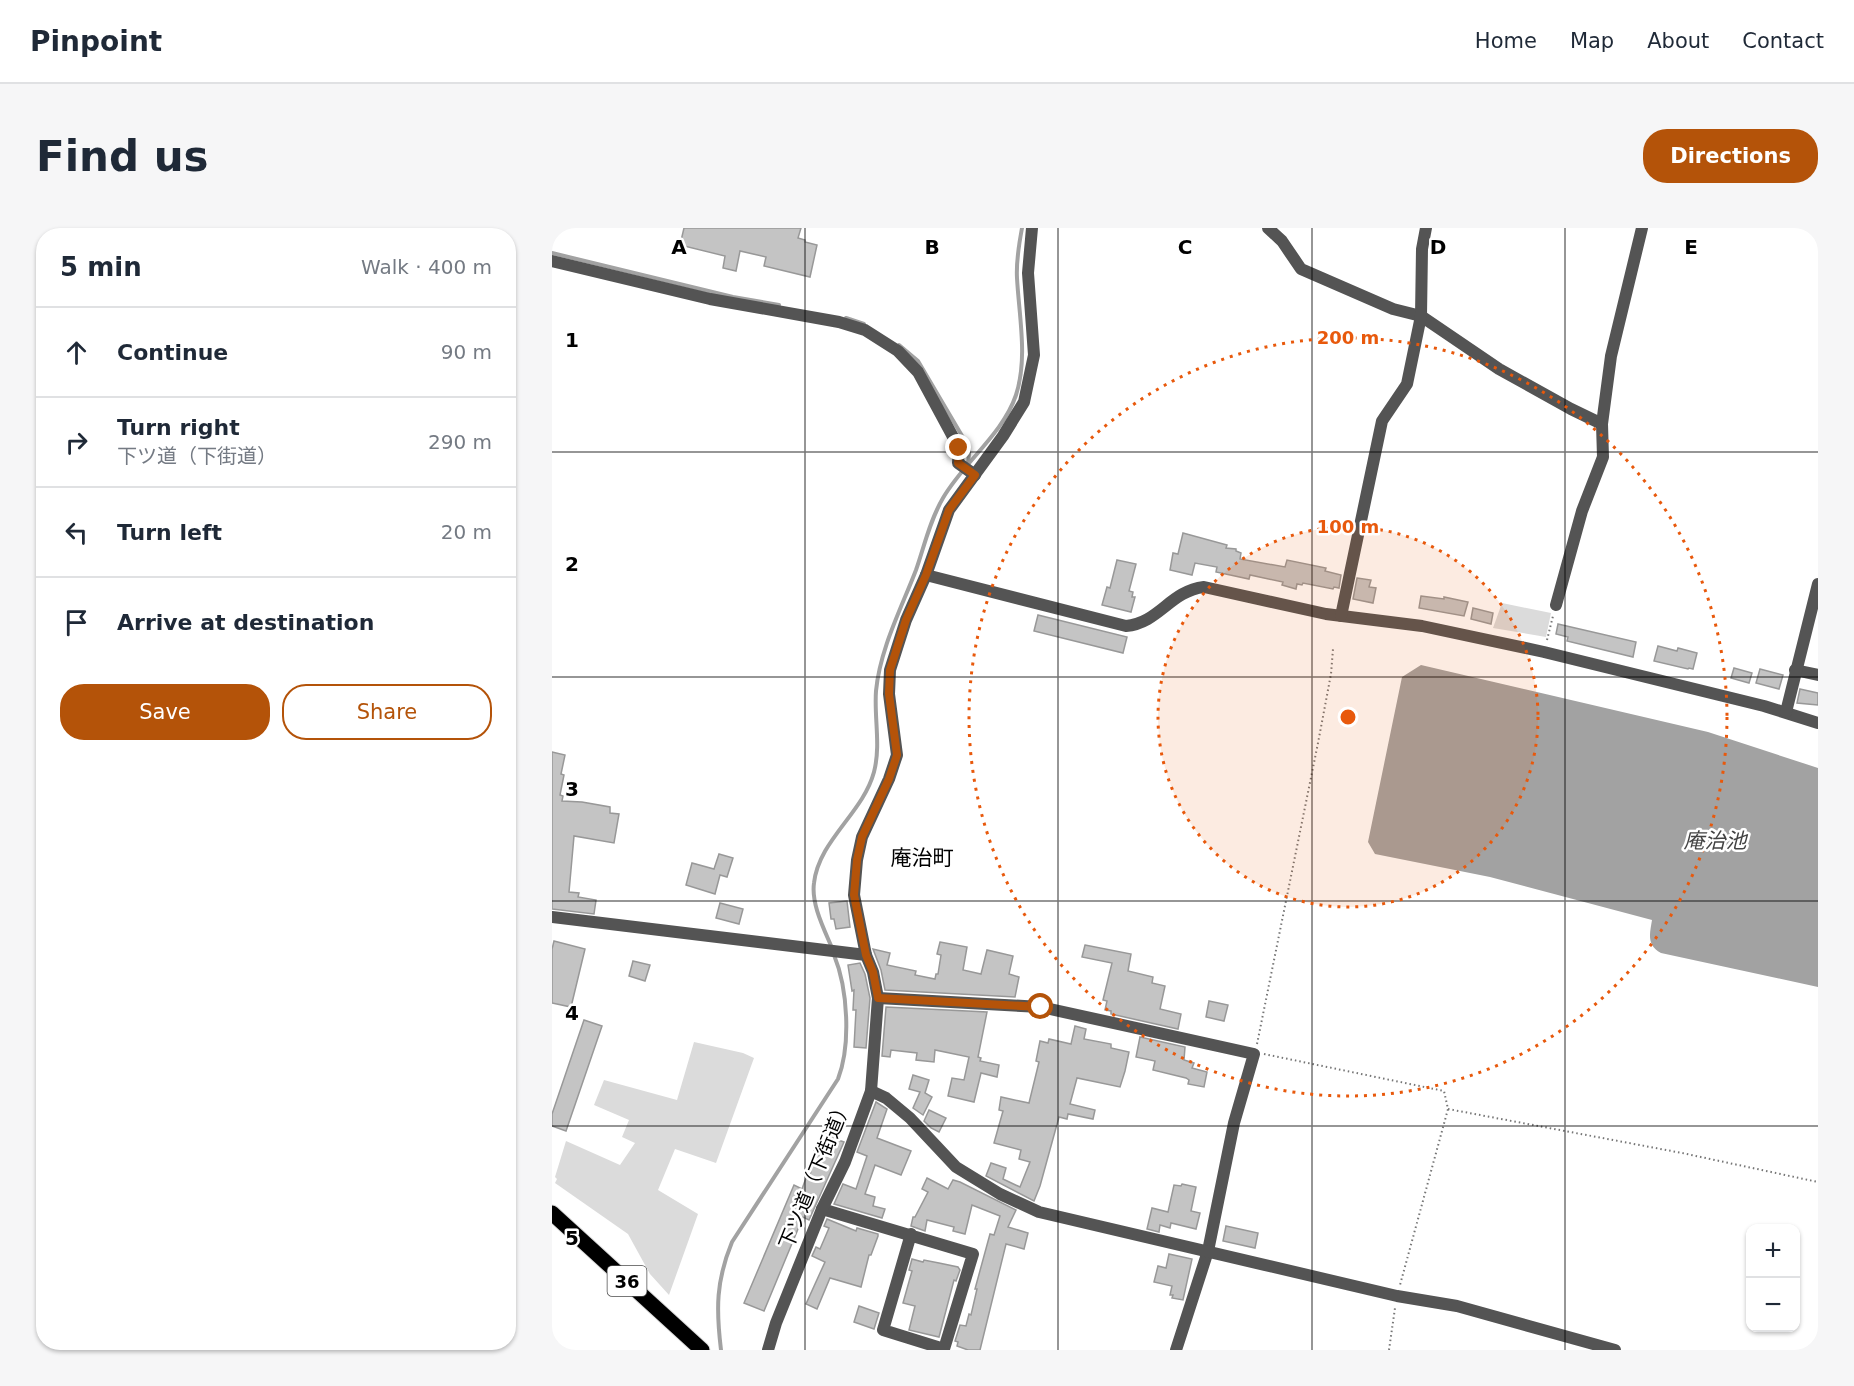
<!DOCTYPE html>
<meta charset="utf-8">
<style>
:root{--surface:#fff;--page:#f6f6f7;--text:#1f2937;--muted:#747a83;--line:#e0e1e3;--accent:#b45309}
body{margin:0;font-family:"DejaVu Sans","Noto Sans JP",sans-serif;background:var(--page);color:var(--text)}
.controls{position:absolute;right:18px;bottom:18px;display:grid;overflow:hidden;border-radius:12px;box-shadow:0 2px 4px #0004}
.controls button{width:54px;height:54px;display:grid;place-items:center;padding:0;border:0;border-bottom:2px solid var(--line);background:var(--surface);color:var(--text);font:30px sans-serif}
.stop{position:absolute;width:18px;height:18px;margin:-14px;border:4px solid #b45309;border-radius:50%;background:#fff}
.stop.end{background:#b45309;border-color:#fff;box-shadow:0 2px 6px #0008}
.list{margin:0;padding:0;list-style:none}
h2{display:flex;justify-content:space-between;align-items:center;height:78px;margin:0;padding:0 24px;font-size:26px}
h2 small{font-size:20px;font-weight:400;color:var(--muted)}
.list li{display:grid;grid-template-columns:39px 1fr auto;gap:18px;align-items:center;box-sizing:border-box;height:90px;padding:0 24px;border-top:2px solid var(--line)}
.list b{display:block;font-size:22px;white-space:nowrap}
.list p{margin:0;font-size:20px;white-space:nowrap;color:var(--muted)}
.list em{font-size:20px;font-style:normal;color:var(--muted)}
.actions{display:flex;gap:12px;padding:18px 24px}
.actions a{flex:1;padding:14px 0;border:2px solid var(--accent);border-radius:24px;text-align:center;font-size:21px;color:var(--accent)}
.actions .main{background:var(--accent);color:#fff}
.icon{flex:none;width:33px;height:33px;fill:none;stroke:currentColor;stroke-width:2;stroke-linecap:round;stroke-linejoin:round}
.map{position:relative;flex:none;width:1266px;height:1122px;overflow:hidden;border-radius:24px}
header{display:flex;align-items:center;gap:36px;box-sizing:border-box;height:84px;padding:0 30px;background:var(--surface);border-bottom:2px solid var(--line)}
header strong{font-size:28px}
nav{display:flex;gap:33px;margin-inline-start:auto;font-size:21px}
.intro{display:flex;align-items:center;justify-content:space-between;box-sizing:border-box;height:144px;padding:0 36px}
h1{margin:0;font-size:42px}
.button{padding:15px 27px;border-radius:24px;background:var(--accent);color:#fff;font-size:21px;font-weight:700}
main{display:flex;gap:36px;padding:0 36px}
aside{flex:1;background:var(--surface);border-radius:24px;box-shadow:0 2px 4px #0004}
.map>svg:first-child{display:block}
.green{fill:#dbdbdb}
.water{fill:#a2a2a2}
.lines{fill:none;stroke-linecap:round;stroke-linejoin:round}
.stream{stroke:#a2a2a2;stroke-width:4}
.building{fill:#c4c4c4;stroke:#989898;stroke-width:1.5}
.primary-casing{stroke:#dbdbdb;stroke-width:17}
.path{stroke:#767676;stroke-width:2;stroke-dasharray:1.5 3;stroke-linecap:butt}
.street{stroke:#545454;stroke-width:12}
.primary{stroke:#000;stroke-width:15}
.route{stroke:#b45309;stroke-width:8}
.grid{fill:none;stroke:#000;stroke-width:1.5;stroke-opacity:0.55}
.ring{fill:none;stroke:#e8590c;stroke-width:3;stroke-dasharray:3 6}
.labels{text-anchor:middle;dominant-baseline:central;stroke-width:5;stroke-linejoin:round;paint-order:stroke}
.shield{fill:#fff;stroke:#4c4c4c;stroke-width:1.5}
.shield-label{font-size:18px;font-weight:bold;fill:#000}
.street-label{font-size:20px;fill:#000;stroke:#fff}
.water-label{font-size:21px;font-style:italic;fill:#434343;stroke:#fff}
.neighbourhood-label{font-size:21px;fill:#000;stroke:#fff}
.grid-label{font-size:20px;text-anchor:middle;font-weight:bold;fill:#000;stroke:#fff;stroke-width:5;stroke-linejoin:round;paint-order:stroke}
.centre{fill:#e8590c;stroke:#fff;stroke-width:3}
.ring-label{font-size:18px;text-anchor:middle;font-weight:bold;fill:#e8590c;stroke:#fff;stroke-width:5;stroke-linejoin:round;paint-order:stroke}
</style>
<header>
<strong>Pinpoint</strong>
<nav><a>Home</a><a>Map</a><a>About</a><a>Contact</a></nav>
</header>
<div class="intro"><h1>Find us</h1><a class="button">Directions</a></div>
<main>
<aside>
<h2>5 min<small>Walk · 400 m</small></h2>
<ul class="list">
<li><svg class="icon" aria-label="ahead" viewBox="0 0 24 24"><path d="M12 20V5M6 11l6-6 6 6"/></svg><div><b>Continue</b></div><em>90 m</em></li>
<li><svg class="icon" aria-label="right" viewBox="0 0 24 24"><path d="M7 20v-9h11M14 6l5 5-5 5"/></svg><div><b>Turn right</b><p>下ツ道（下街道）</p></div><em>290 m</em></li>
<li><svg class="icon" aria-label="left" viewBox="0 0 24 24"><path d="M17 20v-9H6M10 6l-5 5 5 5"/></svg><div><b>Turn left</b></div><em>20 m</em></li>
<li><svg class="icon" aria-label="arrive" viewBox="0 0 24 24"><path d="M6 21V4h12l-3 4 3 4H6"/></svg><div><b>Arrive at destination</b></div></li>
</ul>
<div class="actions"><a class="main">Save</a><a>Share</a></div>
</aside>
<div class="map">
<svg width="1266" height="1122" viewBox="0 0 1266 1122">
<rect width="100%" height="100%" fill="#fff"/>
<g class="green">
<polygon points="950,375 999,385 994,409 941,400"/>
<polygon points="142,814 191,825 202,830 164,935 123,921 106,962 146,986 117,1067 98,1046 76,1006 3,955 5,951 3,949 14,913 68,937 83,915 70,909 77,892 42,877 52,852 125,872"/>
</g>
<path class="water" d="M869,437l287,67 110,36v219l-157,-34c-15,-8 -11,-20 -9,-33l-162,-43 -115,-23 -7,-12 34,-165z"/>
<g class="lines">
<g class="stream">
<polyline points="0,25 181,69 227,77"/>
<polyline points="294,90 312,96"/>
<polyline points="347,117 366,133 416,218 417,225 416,236"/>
<path d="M280,720c-8,-19 -21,-44 -18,-65 5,-43 49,-70 60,-111 7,-27 0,-54 2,-81 4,-42 25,-82 40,-121 8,-23 14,-50 27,-72 20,-35 60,-64 73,-103 12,-37 3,-79 1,-117 -1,-17 2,-34 5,-50"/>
<path d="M169,1122c-5,-41 -5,-69 11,-108l106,-163c13,-34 10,-90 -4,-124"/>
</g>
</g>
<g class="building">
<polygon points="132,0 249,0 246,10 253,12 253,14 265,17 258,49 212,38 214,29 188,23 184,43 171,40 173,28 128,17"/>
<polygon points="631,305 675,317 674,320 684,321 684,323 689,325 688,331 733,339 735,332 774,340 773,343 789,347 787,360 782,359 781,361 751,355 750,357 745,356 744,361 730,357 731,354 698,347 697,351 664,344 665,339 643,335 640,347 618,342 621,325 626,326"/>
<polygon points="565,332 584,336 577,363 581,364 580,369 583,369 579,384 550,377 555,359 558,360"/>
<polygon points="805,350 819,352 817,359 824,360 821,375 801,371"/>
<polygon points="869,368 892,371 892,369 916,374 912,388 867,380"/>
<polygon points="921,380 941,385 939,396 919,391"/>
<polygon points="486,387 575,409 571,425 482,403"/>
<polygon points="1006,396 1084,414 1081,429 1015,413 1016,409 1004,406"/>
<polygon points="1106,418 1125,423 1126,420 1145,425 1141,441 1137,440 1136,441 1102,433"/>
<polygon points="1182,440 1200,445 1197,455 1179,450"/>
<polygon points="1208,441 1231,447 1227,461 1204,455"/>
<polygon points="1248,461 1266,465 1266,477 1245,475"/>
<polygon points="0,524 13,527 9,546 12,547 8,567 11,568 10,573 30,574 58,579 58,585 67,586 62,615 22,608 17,664 27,665 26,669 44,672 42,686 0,681"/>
<polygon points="167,626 181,630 175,649 168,647 163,666 134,657 140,635 162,641"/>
<polygon points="295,673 298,699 284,701 282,691 279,691 277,675"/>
<polygon points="168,675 191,681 187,696 164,690"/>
<polygon points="2,713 33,721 19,779 0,775 0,721"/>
<polygon points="388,714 415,719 411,742 429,746 435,722 461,728 457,746 467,749 463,769 333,762 329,742 321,721 338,725 335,737 364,743 363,747 383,751 384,746 386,746 389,727 385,726"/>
<polygon points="533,717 579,726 576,743 601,749 600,755 613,758 608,781 629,786 626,801 559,786 559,783 553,782 555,773 551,772 560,735 530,729"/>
<polygon points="81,733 98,737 93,753 77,748"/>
<polygon points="308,735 313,746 318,770 314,820 302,819 304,782 301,782 302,762 300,763 296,737"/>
<polygon points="657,773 676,777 672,793 654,789"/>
<polygon points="334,779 435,784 426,829 429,830 428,833 447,837 445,849 429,845 422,874 396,868 400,850 412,852 417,829 383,822 382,834 364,832 365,825 339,822 338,829 330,828"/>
<polygon points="32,792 50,798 14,903 0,898 0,886"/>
<polygon points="523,798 534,801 532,811 559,816 559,820 577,824 573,843 568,859 525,850 518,876 543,882 541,891 516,886 515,891 507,889 488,958 482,973 434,948 439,935 454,940 451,951 468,959 478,934 467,931 469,922 442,915 451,883 447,882 449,869 477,875 487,834 484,833 488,813 496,815 497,811 519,816"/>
<polygon points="588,809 633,819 632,832 642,835 640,840 655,844 652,859 636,856 637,852 634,850 601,842 603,833 584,829"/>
<polygon points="361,847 377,852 373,865 380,869 371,887 361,880 368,864 357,861"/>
<polygon points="324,874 335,881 325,910 359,923 349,947 323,937 313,966 323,969 321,978 333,981 330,990 282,976 291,956 304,961 315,928 305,924"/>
<polygon points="377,882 394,890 387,904 379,900 372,893"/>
<polygon points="275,893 287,897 286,901 289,902 286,912 292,914 257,992 251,989 212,1083 192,1075 242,957 250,961 254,950 257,951 263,927 261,926"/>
<polygon points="375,950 396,961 401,952 408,954 464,982 456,999 476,1005 472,1021 454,1016 428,1122 416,1122 405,1118 406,1114 403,1113 408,1097 414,1098 417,1086 419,1087 425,1061 423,1061 438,1006 442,1007 448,988 420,977 413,1006 401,1003 402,999 375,992 373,1003 359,998 361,989 363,989 376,964 370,961"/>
<polygon points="630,956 644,959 639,983 648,985 644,1001 619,995 618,1000 608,997 607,1004 595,1001 600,980 616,984 622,957 629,958"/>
<polygon points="275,991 304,1003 305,1000 326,1006 326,1008 319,1027 317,1027 309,1059 278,1050 265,1081 254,1076 273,1034 260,1028 264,1019 268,1021 277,1000 272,998"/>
<polygon points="674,998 706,1005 703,1020 671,1013"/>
<polygon points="617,1026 640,1031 631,1072 620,1070 621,1067 618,1067 620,1058 602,1054 606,1038 614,1040"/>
<polygon points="360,1031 371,1034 372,1032 387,1035 406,1039 408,1042 404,1053 402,1052 387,1109 357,1102 363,1078 351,1075 360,1043 357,1042"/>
<polygon points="307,1078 327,1085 322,1101 302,1094"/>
</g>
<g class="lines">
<defs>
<polyline id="primary" points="0,985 150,1122"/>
</defs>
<use href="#primary" class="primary-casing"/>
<g class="path">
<polyline points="995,412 1001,388"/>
<polyline points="705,816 766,515 779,446 781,421"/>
<polyline points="712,826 892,863 896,881 848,1057"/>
<polyline points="896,881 1130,925 1266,954"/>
<polyline points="837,1122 843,1080"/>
</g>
<g class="street">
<polyline points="716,0 730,13 749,41 841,81 869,88 947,141 1019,181 1050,196"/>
<polyline points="0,33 158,71 287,94 313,102 346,123 366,144 407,220 406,235 423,247"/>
<path d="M374,347l200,51c33,-3 44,-35 78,-39l122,27 96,12 122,26 220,54 54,17"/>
<polyline points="1004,377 1030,283 1051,229 1050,196 1059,128 1090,0"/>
<polyline points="789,388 830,193 855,156 869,88 870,21 874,0"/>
<polyline points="1243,442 1266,447"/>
<polyline points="1234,484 1266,356"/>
<polyline points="0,689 314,727"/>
<polyline points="326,770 489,779 702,826 682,895 656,1023 624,1122"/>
<polyline points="319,863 334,870 358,890 404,939 448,966 487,984 845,1068 905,1078 1063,1122"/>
<polyline points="270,981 421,1026 392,1121 331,1102 359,1006"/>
<polyline points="216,1122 224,1095 270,981 293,934 319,863 326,770 321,744 314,727 302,667 305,632 310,609 337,551 345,527 337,466 338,442 354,392 374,347 397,282 451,208 472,174 482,127 476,45 480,0"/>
</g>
<use href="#primary" class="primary"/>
</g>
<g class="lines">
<polyline class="route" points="407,220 406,235 423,247 397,282 374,347 354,392 338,442 337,466 345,527 337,551 310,609 305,632 302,667 314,727 321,744 326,770 489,779"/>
</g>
<path class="grid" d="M253,0v1122M506,0v1122M760,0v1122M1013,0v1122M0,224h1266M0,449h1266M0,673h1266M0,898h1266"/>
<circle cx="796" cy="489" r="190" fill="#e8590c" fill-opacity=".12"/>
<g class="ring">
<circle cx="796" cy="489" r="190"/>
<circle cx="796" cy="489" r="379"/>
</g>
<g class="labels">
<rect class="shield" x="55.5" y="1038" width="39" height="30" rx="4.5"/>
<g class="shield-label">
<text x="75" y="1053">36</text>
</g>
<g class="street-label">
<text transform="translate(263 946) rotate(-68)">下ツ道（下街道）</text>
</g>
<g class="water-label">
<text x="1163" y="613">庵治池</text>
</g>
<g class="neighbourhood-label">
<text x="370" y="630">庵治町</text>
</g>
</g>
<g class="grid-label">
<text x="127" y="26">A</text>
<text x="380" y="26">B</text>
<text x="633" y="26">C</text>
<text x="886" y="26">D</text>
<text x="1139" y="26">E</text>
<text x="20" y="119">1</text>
<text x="20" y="343">2</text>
<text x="20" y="568">3</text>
<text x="20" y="792">4</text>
<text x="20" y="1017">5</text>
</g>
<circle cx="796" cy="489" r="9" class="centre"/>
<g class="ring-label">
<text x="796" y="116">200 m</text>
<text x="796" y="305">100 m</text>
</g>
</svg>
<div class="controls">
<button>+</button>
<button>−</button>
</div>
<div class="stop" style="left:489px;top:779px"></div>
<div class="stop end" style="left:407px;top:220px"></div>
</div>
</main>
